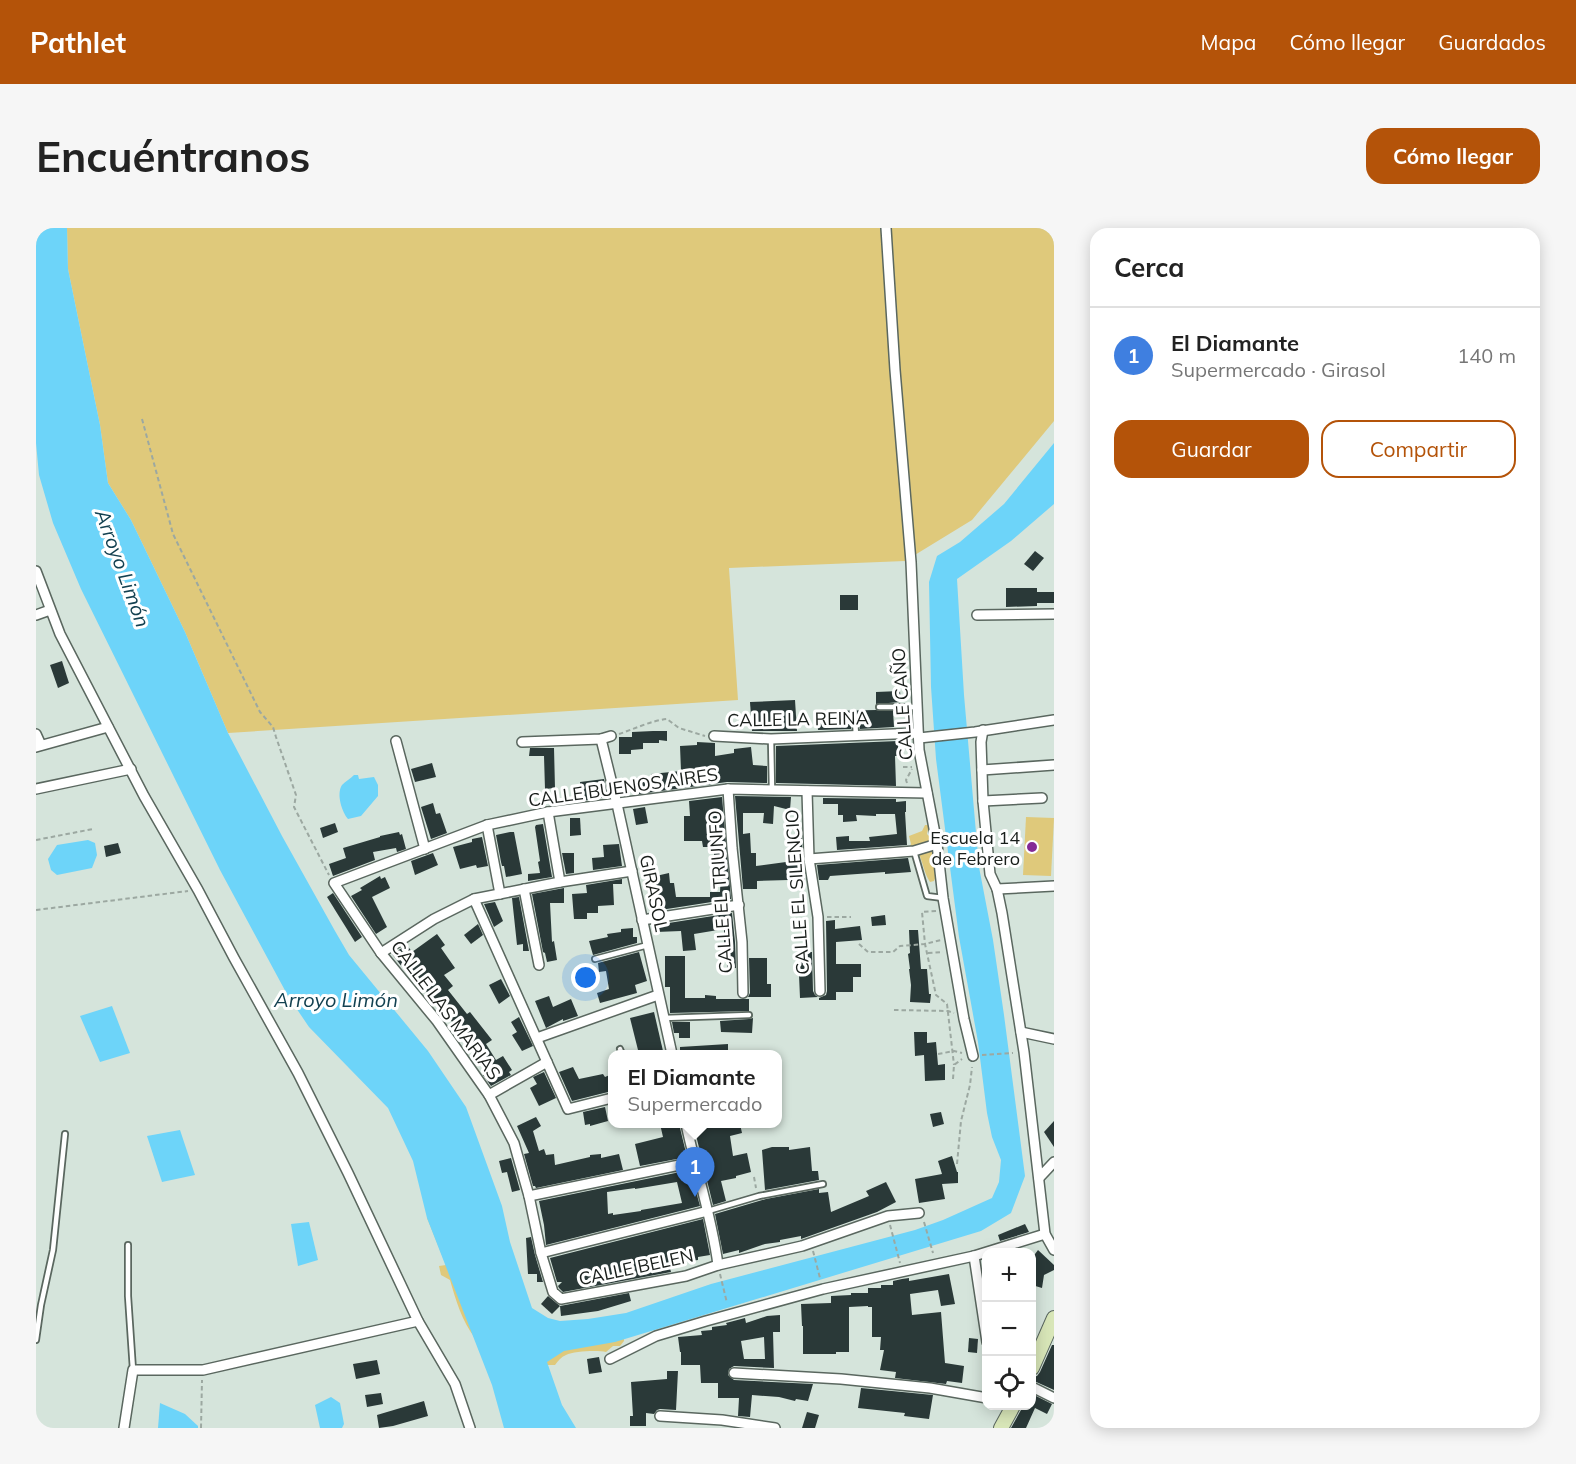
<!DOCTYPE html>
<html lang="es">
<meta charset="utf-8">
<style>
:root{--surface:#fff;--page:#f6f6f6;--text:#222;--muted:#767676;--line:#e0e0e0;--accent:#b45309}
body{margin:0;font-family:Mulish,sans-serif;background:var(--page);color:var(--text)}
.controls{position:absolute;right:18px;bottom:18px;display:grid;overflow:hidden;border-radius:12px;box-shadow:0 3px 15px #0003}
.controls button{width:54px;height:54px;display:grid;place-items:center;padding:0;border:0;border-bottom:2px solid var(--line);background:var(--surface);color:var(--text);font:30px sans-serif}
.you{position:absolute;left:550px;top:750px;width:21px;height:21px;margin:-15px;border:4px solid #fff;border-radius:50%;background:#1a73e8;box-shadow:0 0 0 9px #1a73e833}
.badge{display:grid;place-items:center;width:39px;height:39px;border-radius:50%;background:var(--accent);color:#fff;font-size:20px;font-weight:700}
.pin{position:absolute;translate:-50% -50px;filter:drop-shadow(0 2px 3px #0008)}
.pin::after{content:'';position:absolute;top:32px;width:21px;height:18px;background:inherit;clip-path:polygon(0 0,100% 0,50% 100%)}
.popup{position:absolute;left:572px;top:822px;width:174px;height:78px;box-sizing:border-box;display:grid;place-content:center;border-radius:12px;background:var(--surface);filter:drop-shadow(0 2px 4px #0005);font-size:20px;white-space:nowrap;color:var(--muted)}
.popup b{font-size:22px;color:var(--text)}
.popup::after{content:'';position:absolute;left:50%;top:100%;margin-left:-12px;border:12px solid transparent;border-top-color:var(--surface)}
.list{margin:0;padding:0;list-style:none}
h2{display:flex;justify-content:space-between;align-items:center;height:78px;margin:0;padding:0 24px;font-size:26px}
h2 small{font-size:20px;font-weight:400;color:var(--muted)}
.list li{display:grid;grid-template-columns:39px 1fr auto;gap:18px;align-items:center;box-sizing:border-box;height:96px;padding:0 24px;border-top:2px solid var(--line)}
.list b{display:block;font-size:22px;white-space:nowrap}
.list p{margin:0;font-size:20px;white-space:nowrap;color:var(--muted)}
.list em{font-size:20px;font-style:normal;color:var(--muted)}
.actions{display:flex;gap:12px;padding:18px 24px}
.actions a{flex:1;padding:14px 0;border:2px solid var(--accent);border-radius:18px;text-align:center;font-size:21px;color:var(--accent)}
.actions .main{background:var(--accent);color:#fff}
.icon{flex:none;width:33px;height:33px;fill:none;stroke:currentColor;stroke-width:2;stroke-linecap:round;stroke-linejoin:round}
.map{position:relative;flex:none;width:1018px;height:1200px;overflow:hidden;border-radius:18px}
header{display:flex;align-items:center;gap:36px;box-sizing:border-box;height:84px;padding:0 30px;background:var(--accent);color:#fff}
header strong{font-size:28px}
nav{display:flex;gap:33px;margin-inline-start:auto;font-size:21px}
.intro{display:flex;align-items:center;justify-content:space-between;box-sizing:border-box;height:144px;padding:0 36px}
h1{margin:0;font-size:42px}
.button{padding:15px 27px;border-radius:18px;background:var(--accent);color:#fff;font-size:21px;font-weight:700}
main{display:flex;gap:36px;padding:0 36px}
aside{flex:1;background:var(--surface);border-radius:18px;box-shadow:0 3px 15px #0003}
.map>svg:first-child{display:block}
.green{fill:#dfc97b}
.water{fill:#6dd4f9}
.building{fill:#2a3938;fill-rule:evenodd}
.lines{fill:none;stroke-linecap:round;stroke-linejoin:round}
.lane-casing{stroke:#5a675f;stroke-width:8}
.street-casing{stroke:#5a675f;stroke-width:12}
.secondary-casing{stroke:#5a675f;stroke-width:16}
.path{stroke:#9ca8a1;stroke-width:2;stroke-dasharray:4.5 3;stroke-linecap:butt}
.lane{stroke:#fff;stroke-width:4.5}
.street{stroke:#fff;stroke-width:9}
.secondary{stroke:#d8e6b8;stroke-width:14}
.poi-dot{fill:#842a96;stroke:#fff;stroke-width:2}
.labels{text-anchor:middle;dominant-baseline:central;stroke-width:6;stroke-linejoin:round;paint-order:stroke}
.street-label{font-size:18px;fill:#191e1b;stroke:#fff}
.poi-label{font-size:18px;fill:#191e1b;stroke:#fff;text-anchor:end}
.water-label{font-size:20px;font-style:italic;fill:#134151;stroke:#fff}
</style>
<header>
<strong>Pathlet</strong>
<nav><a>Mapa</a><a>Cómo llegar</a><a>Guardados</a></nav>
</header>
<div class="intro"><h1>Encuéntranos</h1><a class="button">Cómo llegar</a></div>
<main>
<div class="map">
<svg width="1018" height="1200" viewBox="0 0 1018 1200">
<rect width="100%" height="100%" fill="#d5e4db"/>
<g class="green">
<polygon points="31,0 1018,0 1018,193 936,292 869,333 693,340 702,472 192,505 149,404 95,292 72,255 64,197 32,41"/>
<polygon points="990,589 1018,590 1015,648 987,647"/>
<polygon points="889,597 893,597 891,606 897,612 883,618 873,620 875,616 873,608 886,603"/>
<path d="M898,622l2,26 -2,5 -4,1c-6,-9 -7,-20 -12,-30z"/>
<path d="M397,988l42,122c-13,-17 -19,-37 -25,-58l-9,-5 -2,-9 7,-1 -19,-47z"/>
<path d="M588,1108v5l-4,5h-7l-7,6c-8,-2 -32,-1 -40,3 -5,2 -8,6 -11,10h-9l3,-10 6,-6z"/>
</g>
<g class="water">
<polygon points="0,0 31,0 32,41 64,197 72,255 95,292 149,404 192,505 246,608 299,703 313,727 392,823 430,879 466,978 474,1014 496,1080 512,1090 524,1093 552,1091 590,1085 675,1056 879,1002 907,992 956,970 963,954 965,932 956,909 951,885 942,814 923,709 900,531 895,459 893,354 901,328 924,314 968,276 1018,215 1018,276 975,313 921,351 928,467 943,639 957,712 968,787 989,948 975,985 945,1003 579,1114 528,1123 511,1134 526,1177 540,1200 468,1200 456,1157 391,990 377,933 352,880 273,799 252,768 184,642 45,361 17,295 3,247 0,215"/>
<path d="M318,547h4l1,4 15,-2 4,8v11l-17,20 -13,3c-6,-7 -12,-25 -6,-34 3,-3 9,-7 12,-10z"/>
<polygon points="52,612 59,615 61,627 56,640 21,647 15,642 12,631 21,617"/>
<polygon points="76,778 94,825 64,834 44,788"/>
<polygon points="144,902 159,947 126,954 111,908"/>
<polygon points="273,994 282,1032 262,1038 255,996"/>
<polygon points="295,1169 304,1175 308,1196 306,1200 284,1200 279,1177"/>
<polygon points="124,1175 149,1186 162,1198 162,1200 122,1200"/>
</g>
<g class="building">
<polygon points="999,323 1008,330 997,343 988,336"/>
<polygon points="970,360 1001,360 1001,364 1018,364 1018,375 1001,375 1001,378 970,379"/>
<rect x="804" y="367" width="18" height="15"/>
<polygon points="26,433 33,455 22,460 14,437"/>
<polygon points="864,463 865,474 840,476 840,464"/>
<polygon points="759,472 761,503 716,503 714,474"/>
<polygon points="840,482 857,483 858,499 824,501 823,490 819,488 815,491 815,501 782,502 781,489 794,488 794,483"/>
<polygon points="617,503 631,503 631,513 623,512 623,515 607,515 607,521 595,522 595,526 583,526 583,509 596,509 596,504"/>
<polygon points="862,513 862,528 859,528 860,558 740,555 740,518"/>
<polygon points="661,514 679,515 679,528 698,525 698,521 715,519 717,537 731,538 731,555 691,554 603,566 603,562 595,562 595,550 615,549 615,546 645,543 644,518 661,517"/>
<polygon points="494,520 518,520 519,560 509,561 508,528 493,528"/>
<polygon points="396,535 400,549 379,554 375,541"/>
<polygon points="568,551 572,569 546,573 544,554"/>
<polygon points="699,568 755,569 754,582 738,578 737,596 727,595 728,585 707,585 707,606 714,605 715,625 720,625 720,638 750,634 750,621 753,621 752,611 766,610 766,632 769,652 767,652 768,660 753,661 752,652 721,653 721,661 707,661"/>
<polygon points="686,569 695,671 618,683 618,673 613,673 611,659 613,658 611,650 633,645 634,655 638,655 640,669 674,669 674,664 684,664 685,642 679,642 679,638 678,638 678,619 667,619 666,613 648,613 648,588 654,588 653,573"/>
<polygon points="787,570 860,571 860,574 870,573 870,584 869,584 871,617 801,622 800,609 813,608 813,613 834,613 833,609 861,606 859,586 840,586 840,588 820,587 821,593 807,594 807,587 802,587 802,576 787,576"/>
<polygon points="397,575 400,586 404,585 411,605 395,611 385,579"/>
<polygon points="609,579 612,595 600,597 597,581"/>
<polygon points="534,590 544,590 545,607 534,608"/>
<polygon points="299,595 302,604 287,610 284,600"/>
<polygon points="507,596 516,649 492,653 492,646 504,645 502,634 504,633 499,599 500,597"/>
<polygon points="363,604 364,607 366,606 370,621 361,624 360,620 337,624 339,632 297,648 293,636 310,630 307,620 344,609 344,608"/>
<polygon points="474,604 478,604 486,646 470,649 468,638 466,638 465,634 460,607"/>
<polygon points="446,609 452,638 441,640 440,637 424,641 417,619 436,614 436,611"/>
<polygon points="82,615 85,625 70,629 68,618"/>
<polygon points="583,616 586,638 557,642 556,630 568,629 567,617"/>
<polygon points="397,625 402,637 379,647 375,633"/>
<polygon points="526,625 538,625 538,645 530,646"/>
<polygon points="872,630 875,644 849,646 849,644 794,648 792,652 783,652 781,637"/>
<polygon points="344,648 345,651 349,649 354,660 336,669 351,699 340,706 315,668 326,662 324,660"/>
<polygon points="586,651 586,656 577,656 578,677 562,678 562,685 551,685 551,691 538,691 536,666 551,665 550,657"/>
<polygon points="528,660 528,675 514,675 516,714 518,713 521,732 511,734 509,725 507,724 496,666"/>
<polygon points="297,665 326,709 319,714 291,669"/>
<polygon points="483,669 493,723 487,723 487,716 481,717 476,670"/>
<polygon points="459,674 467,693 458,699 448,676"/>
<polygon points="696,685 699,714 700,740 691,741 691,731 688,731 688,701 658,706 660,722 647,723 645,703 620,704 620,697"/>
<polygon points="849,687 850,697 836,698 835,689"/>
<polygon points="799,692 799,701 824,698 826,712 800,714 800,736 825,736 825,749 817,749 817,764 800,764 800,772 783,772 783,770 790,767 791,763 790,693"/>
<polygon points="442,696 447,707 435,716 428,707"/>
<polygon points="597,700 597,709 601,709 601,715 557,727 553,713 572,709 571,706 585,704 585,701"/>
<polygon points="873,702 882,702 885,741 891,741 893,766 895,766 894,775 874,774 875,757 873,741 874,741 872,726 874,725"/>
<polygon points="401,706 409,717 405,720 419,740 408,747 417,758 412,762 431,786 434,784 456,812 450,816 460,832 467,828 476,842 473,844 475,847 455,858 447,847 450,846 446,840 448,839 434,815 432,816 426,809 427,808 399,772 398,773 381,752 378,754 371,743 370,744 356,726 371,717 376,724"/>
<polygon points="603,724 611,753 599,757 601,765 564,775 561,765 573,761 570,743 563,744 562,735"/>
<polygon points="762,724 776,724 777,763 779,767 782,769 764,770"/>
<polygon points="629,728 649,728 649,770 669,770 669,767 680,768 680,771 713,771 713,783 634,785 634,759 629,759"/>
<polygon points="713,730 731,730 731,756 735,756 735,769 712,769 714,765"/>
<polygon points="465,751 474,768 463,776 453,757"/>
<polygon points="513,768 517,779 535,771 542,788 527,793 527,791 510,800 499,773"/>
<polygon points="618,784 627,823 612,826 603,826 594,790"/>
<polygon points="483,789 497,818 486,823 476,807 481,804 475,794"/>
<polygon points="717,790 716,805 685,804 684,793 713,791"/>
<polygon points="636,794 654,794 654,810 643,810 643,805 638,805"/>
<polygon points="878,804 891,804 891,815 900,814 902,837 909,836 909,852 889,853 888,827 879,828"/>
<polygon points="692,816 692,826 644,826 644,819"/>
<polygon points="537,839 543,851 567,846 569,849 576,846 576,863 536,873 523,844"/>
<polygon points="508,844 520,870 503,878 494,860 501,856 497,849"/>
<polygon points="569,879 572,893 554,898 554,896 549,897 547,884"/>
<polygon points="905,884 908,896 897,899 894,886"/>
<polygon points="500,889 505,898 497,903 503,923 508,921 510,927 518,926 519,937 554,929 554,927 565,926 565,930 583,926 587,942 500,960 499,958 497,958 488,926 493,925 481,898"/>
<polygon points="1018,893 1018,919 1008,904"/>
<polygon points="624,896 643,896 651,929 604,938 599,916 627,909"/>
<polygon points="669,896 704,896 706,905 694,908 697,928 711,925 715,944 700,948 700,950 685,953 690,973 677,977 658,899"/>
<polygon points="736,919 753,919 753,922 774,919 776,943 782,943 783,952 729,962 726,922"/>
<polygon points="916,928 921,944 922,944 922,955 906,956 909,971 883,975 879,951 906,946 902,933"/>
<polygon points="475,930 484,962 476,964 471,944 466,945 463,933"/>
<path d="M654,942l10,36 -154,39 -2,-20 -5,-24zM641,954l5,21 -41,7v1l-28,4v-2l-5,1 -1,-22 28,-4v1z"/>
<polygon points="850,954 860,974 841,984 765,1011 765,1008 744,1012 744,1014 729,1016 703,1025 703,1022 687,1026 679,986 730,971 783,961 783,965 792,964 795,984 833,968 830,963"/>
<polygon points="667,991 674,1027 662,1029 662,1032 633,1036 635,1044 527,1064 523,1060 522,1058 526,1054 521,1054 514,1030"/>
<polygon points="989,996 993,1004 964,1013 962,1007"/>
<polygon points="495,1009 499,1027 507,1054 501,1054 501,1046 492,1046 490,1010"/>
<polygon points="1002,1022 1018,1037 1018,1042 1008,1047 1006,1060 996,1057 996,1030"/>
<polygon points="913,1046 919,1076 905,1078 902,1062 874,1066 876,1087 905,1084 909,1135 928,1138 926,1155 911,1153 910,1156 859,1150 860,1144 844,1142 848,1122 844,1122 845,1109 836,1109 836,1079 832,1079 832,1078 813,1079 813,1124 800,1124 800,1126 767,1126 767,1098 766,1098 765,1076 795,1075 795,1068 815,1067 815,1065 832,1065 832,1060 845,1060 845,1057 857,1057 857,1053 866,1051 873,1050 873,1053"/>
<polygon points="593,1065 595,1073 562,1083 525,1088 524,1078"/>
<polygon points="512,1068 524,1078 516,1086 505,1076"/>
<path d="M744,1087v17h-7l1,36 -40,-2 -5,3 -1,6 6,5 79,4 -5,17 -12,-2 -1,2 -16,-4 -27,-2 -2,22 -12,-1 1,-18h-21v-15h-17l-1,-18h-19v-13h-1l-2,-15 24,-2 -1,-4 11,-1v-3l15,-2 -1,-2 19,-5 1,5 21,-7zM728,1109l1,22h-21l-3,-18z"/>
<polygon points="933,1110 942,1111 941,1125 932,1124"/>
<polygon points="1016,1117 1018,1117 1018,1162 996,1152 996,1149 1001,1148 1004,1144"/>
<polygon points="563,1129 566,1144 553,1146 551,1131"/>
<polygon points="341,1132 344,1146 320,1151 317,1136"/>
<polygon points="631,1143 642,1143 640,1182 624,1181 621,1182 618,1186 610,1185 610,1198 594,1198 594,1188 597,1188 595,1154 631,1151"/>
<polygon points="825,1160 897,1167 893,1191 868,1188 869,1185 822,1180"/>
<polygon points="345,1165 347,1176 331,1179 329,1167"/>
<polygon points="996,1166 1016,1176 1011,1186 999,1180 990,1200 975,1200 985,1182 986,1178 996,1178"/>
<polygon points="388,1173 392,1188 357,1198 343,1200 341,1187"/>
<polygon points="771,1184 783,1187 779,1200 766,1200"/>
</g>
<g class="lines">
<defs>
<g id="lane">
<polyline points="843,479 882,479"/>
<polyline points="819,492 820,507"/>
<polyline points="735,511 736,562"/>
<polyline points="878,623 891,668 907,670"/>
<polyline points="559,731 612,717"/>
<polyline points="628,790 713,787"/>
<polyline points="584,821 586,826"/>
<polyline points="672,983 723,968 787,956"/>
<polyline points="92,1017 92,1068 97,1142"/>
<polyline points="0,1112 5,1077 17,1022 29,906"/>
</g>
<g id="street">
<polyline points="850,0 859,142 875,334 883,522 901,616 907,670 928,791 937,828"/>
<polyline points="0,343 24,406 108,568 162,662 198,730 262,845 312,945 382,1093 419,1156 434,1200"/>
<polyline points="0,387 14,382"/>
<polyline points="941,387 1018,386"/>
<polyline points="947,502 945,514 947,573 954,646 961,661 966,685 988,824 1009,1006 1018,1022"/>
<polyline points="0,506 5,517"/>
<polyline points="678,508 735,511 882,505"/>
<polyline points="883,510 939,504 1018,492"/>
<polyline points="565,511 581,576 636,826"/>
<polyline points="360,513 389,621"/>
<polyline points="486,514 565,511 575,508"/>
<polyline points="0,519 72,499"/>
<polyline points="946,542 1018,537"/>
<polyline points="0,561 95,541"/>
<polyline points="692,561 696,620 706,714 707,765"/>
<polyline points="771,563 773,631 782,689 784,763"/>
<polyline points="947,573 1006,570"/>
<polyline points="512,584 524,654"/>
<polyline points="451,597 464,666"/>
<polyline points="773,631 878,623 901,616"/>
<polyline points="488,661 503,737"/>
<polyline points="961,661 1018,658"/>
<polyline points="438,671 532,881 576,870"/>
<polyline points="606,692 703,677"/>
<polyline points="345,725 398,691 438,671 524,654 596,643"/>
<polyline points="985,804 1018,811"/>
<polyline points="501,810 622,767"/>
<polyline points="453,867 511,834"/>
<path d="M650,896c10,47 26,93 32,141"/>
<polyline points="1003,950 1018,934"/>
<polyline points="493,968 658,934"/>
<polyline points="883,985 852,988 766,1018 682,1037 650,1048 525,1071 517,1064 505,1025 493,968 478,915 453,867 401,793 345,725 298,655 451,597 512,584 692,561 891,565"/>
<polyline points="505,1025 672,983"/>
<polyline points="938,1028 951,1114"/>
<polyline points="574,1131 620,1108 670,1093 787,1061 938,1028 1009,1006"/>
<polyline points="698,1145 805,1151 894,1160 951,1170"/>
<polyline points="996,1159 1018,1170"/>
<polyline points="624,1188 686,1192 739,1200"/>
<polyline points="88,1200 97,1142 167,1142 382,1093"/>
</g>
<g id="secondary">
<polyline points="996,1140 1018,1090"/>
<polyline points="965,1200 977,1178"/>
</g>
</defs>
<use href="#lane" class="lane-casing"/>
<use href="#street" class="street-casing"/>
<use href="#secondary" class="secondary-casing"/>
<g class="path">
<polyline points="106,191 137,306 224,484 237,499 240,509 260,567 258,579 293,647"/>
<path d="M583,506c15,-5 34,-14 48,-15l12,9 26,8"/>
<polyline points="867,539 876,539"/>
<polyline points="871,555 870,552 876,541"/>
<polyline points="0,612 57,601"/>
<polyline points="0,682 152,663"/>
<polyline points="900,683 886,684 889,716 900,767 911,776 918,837"/>
<polyline points="791,689 815,689"/>
<polyline points="823,716 832,724 857,724 864,718 889,716 905,712"/>
<polyline points="892,725 907,724"/>
<polyline points="858,782 912,783 918,785"/>
<polyline points="902,826 918,823 926,825"/>
<polyline points="946,827 977,825"/>
<polyline points="917,851 918,837 926,831"/>
<polyline points="921,936 925,893 934,857 936,839"/>
<polyline points="718,949 720,960"/>
<polyline points="888,994 897,1025"/>
<polyline points="854,997 864,1035"/>
<polyline points="777,1023 784,1050"/>
<polyline points="684,1046 691,1075"/>
<polyline points="165,1200 166,1152"/>
</g>
<use href="#lane" class="lane"/>
<use href="#street" class="street"/>
<use href="#secondary" class="secondary"/>
</g>
<circle class="poi-dot" cx="996" cy="619" r="6"/>
<g class="labels">
<g class="street-label">
<text transform="translate(866 476) rotate(-94)">CALLE CAÑO</text>
<text transform="translate(762 491) rotate(-1)">CALLE LA REINA</text>
<text transform="translate(587 559) rotate(-8)">CALLE BUENOS AIRES</text>
<text transform="translate(684 664) rotate(-94)">CALLE EL TRIUNFO</text>
<text transform="translate(761 664) rotate(-94)">CALLE EL SILENCIO</text>
<text transform="translate(618 665) rotate(78)">GIRASOL</text>
<text transform="translate(410 782) rotate(53)">CALLE LAS MARIAS</text>
<text transform="translate(600 1039) rotate(-12)">CALLE BELEN</text>
</g>
<g class="poi-label">
<text x="984" y="609">Escuela 14<tspan x="984" dy="21">de Febrero</tspan></text>
</g>
<g class="water-label">
<text transform="translate(87 340) rotate(70)">Arroyo Limón</text>
<text x="300" y="771">Arroyo Limón</text>
</g>
</g>
</svg>
<div class="controls">
<button>+</button>
<button>−</button>
<button><svg class="icon" aria-label="locate" viewBox="0 0 24 24"><circle cx="12" cy="12" r="6"/><path d="M12 2v4M12 18v4M2 12h4M18 12h4"/></svg></button>
</div>
<div class="you"></div>
<div class="pin badge" style="left:659px;top:969px;background:#3f7fe0">1</div>
<div class="popup"><b>El Diamante</b>Supermercado</div>
</div>
<aside>
<h2>Cerca<small></small></h2>
<ul class="list">
<li><span class="badge" style="background:#3f7fe0">1</span><div><b>El Diamante</b><p>Supermercado · Girasol</p></div><em>140 m</em></li>
</ul>
<div class="actions"><a class="main">Guardar</a><a>Compartir</a></div>
</aside>
</main>
